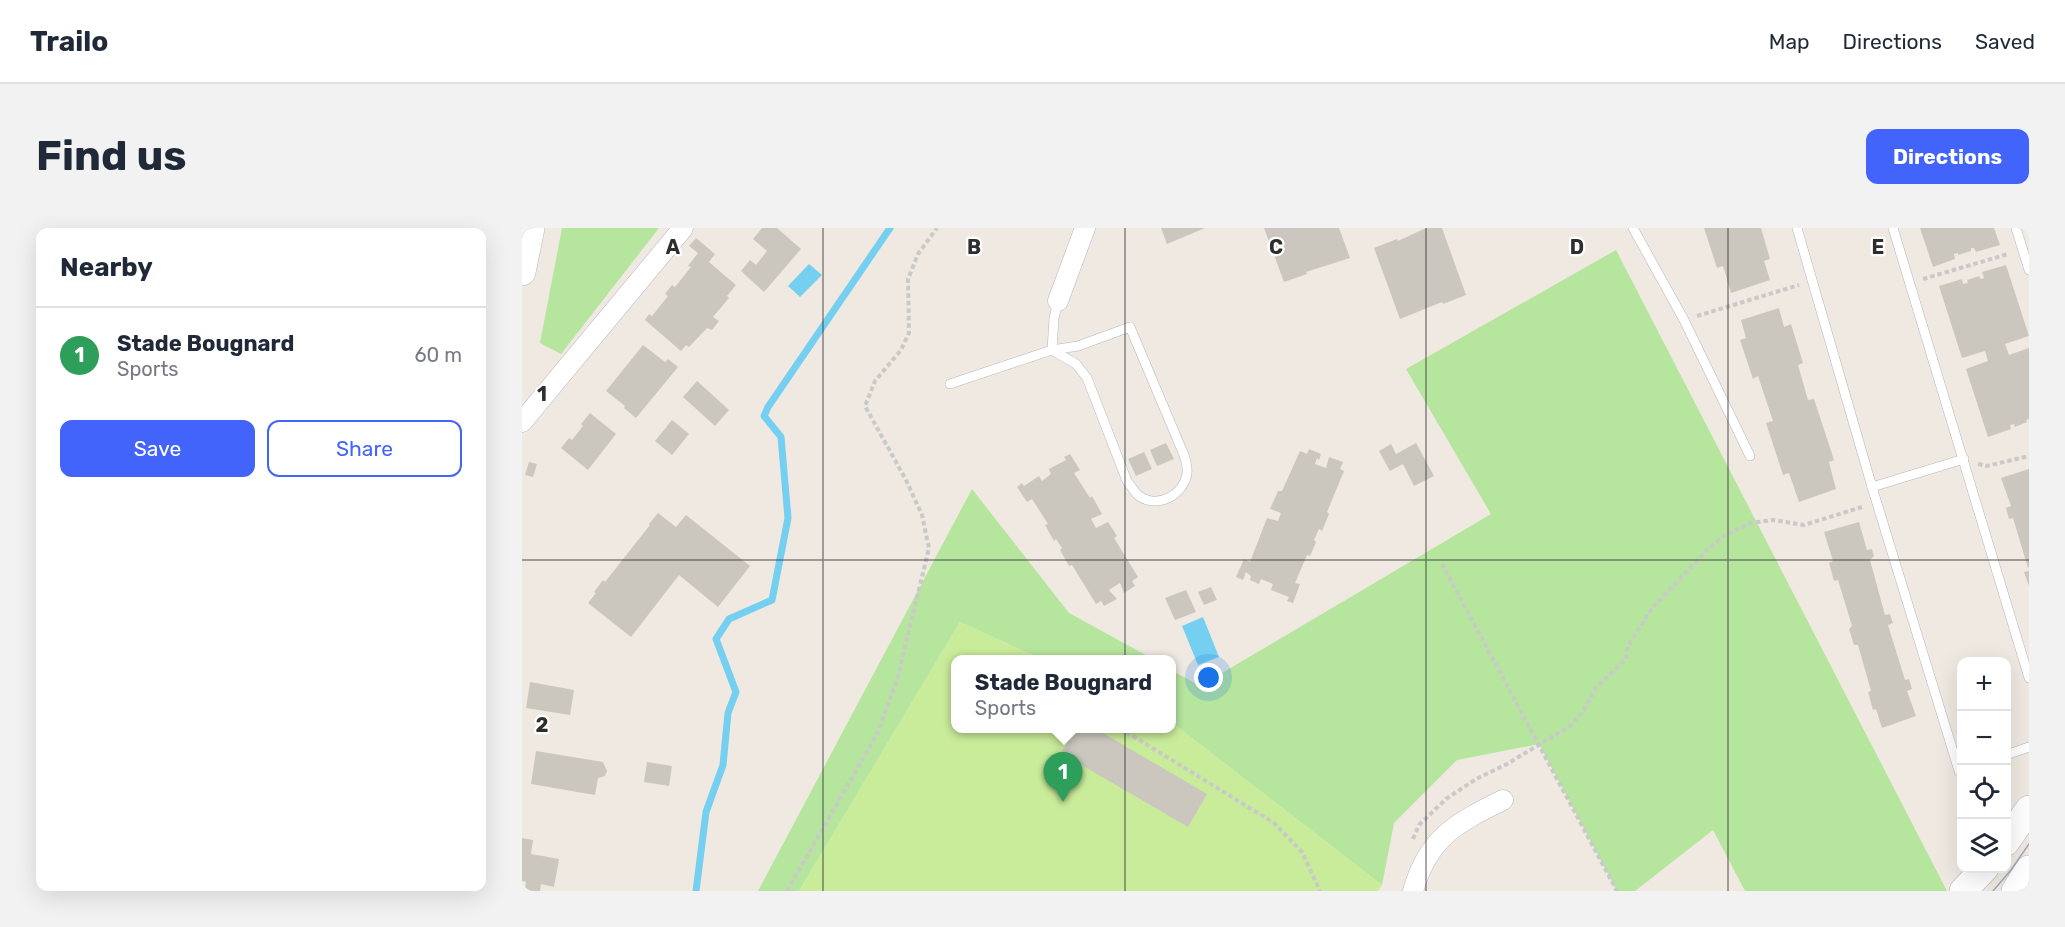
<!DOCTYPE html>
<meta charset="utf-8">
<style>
:root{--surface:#fff;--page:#f2f2f3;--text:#1f2937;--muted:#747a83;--line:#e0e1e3;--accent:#4264fb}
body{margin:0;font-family:Rubik,sans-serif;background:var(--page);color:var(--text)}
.controls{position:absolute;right:18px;bottom:18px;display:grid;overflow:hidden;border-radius:12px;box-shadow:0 6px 24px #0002}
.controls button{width:54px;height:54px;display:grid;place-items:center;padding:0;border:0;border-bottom:2px solid var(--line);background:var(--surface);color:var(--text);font:30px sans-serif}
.you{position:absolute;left:687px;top:450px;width:21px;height:21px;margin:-15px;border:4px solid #fff;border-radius:50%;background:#1a73e8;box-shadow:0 0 0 9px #1a73e833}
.badge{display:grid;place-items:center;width:39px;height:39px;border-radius:50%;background:var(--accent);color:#fff;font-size:20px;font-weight:700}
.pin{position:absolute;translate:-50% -50px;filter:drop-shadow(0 2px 3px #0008)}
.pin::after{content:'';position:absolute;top:32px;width:21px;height:18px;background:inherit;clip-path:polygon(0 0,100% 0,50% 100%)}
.popup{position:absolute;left:429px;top:427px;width:225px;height:78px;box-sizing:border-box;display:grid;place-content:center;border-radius:12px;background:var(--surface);filter:drop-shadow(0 2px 4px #0005);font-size:20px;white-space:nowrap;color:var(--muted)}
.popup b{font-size:22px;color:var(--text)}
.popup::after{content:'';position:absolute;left:50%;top:100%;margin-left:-12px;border:12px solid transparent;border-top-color:var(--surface)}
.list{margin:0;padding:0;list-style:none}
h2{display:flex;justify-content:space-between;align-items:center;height:78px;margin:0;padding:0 24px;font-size:26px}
h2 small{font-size:20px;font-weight:400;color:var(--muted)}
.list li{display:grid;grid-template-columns:39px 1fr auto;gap:18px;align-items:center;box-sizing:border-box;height:96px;padding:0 24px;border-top:2px solid var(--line)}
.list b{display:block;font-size:22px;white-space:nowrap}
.list p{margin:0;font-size:20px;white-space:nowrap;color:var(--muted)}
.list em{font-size:20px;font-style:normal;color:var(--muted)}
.actions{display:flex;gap:12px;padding:18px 24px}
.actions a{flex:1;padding:14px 0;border:2px solid var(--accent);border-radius:12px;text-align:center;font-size:21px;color:var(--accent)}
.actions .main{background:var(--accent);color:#fff}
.icon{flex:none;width:33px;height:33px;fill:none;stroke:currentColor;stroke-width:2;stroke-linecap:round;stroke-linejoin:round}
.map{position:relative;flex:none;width:1507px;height:663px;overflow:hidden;border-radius:12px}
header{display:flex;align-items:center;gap:36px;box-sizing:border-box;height:84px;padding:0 30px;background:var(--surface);border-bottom:2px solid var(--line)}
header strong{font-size:28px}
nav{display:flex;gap:33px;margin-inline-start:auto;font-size:21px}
.intro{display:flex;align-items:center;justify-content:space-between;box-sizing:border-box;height:144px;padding:0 36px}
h1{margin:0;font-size:42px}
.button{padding:15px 27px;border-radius:12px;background:var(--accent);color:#fff;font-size:21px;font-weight:700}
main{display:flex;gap:36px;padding:0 36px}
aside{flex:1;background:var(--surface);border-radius:12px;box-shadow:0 6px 24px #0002}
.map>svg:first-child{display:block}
.green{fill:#b6e59e}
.pitch{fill:#c9ec9a}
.water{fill:#75cff0}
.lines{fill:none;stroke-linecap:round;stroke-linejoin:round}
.stream{stroke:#75cff0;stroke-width:7}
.building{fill:#cbc7bf}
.lane-casing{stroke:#b4b7c1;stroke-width:10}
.street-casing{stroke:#b4b7c1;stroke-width:21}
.secondary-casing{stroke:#b4b7c1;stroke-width:28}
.path{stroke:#c9c9c9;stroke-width:4;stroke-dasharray:4.5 3;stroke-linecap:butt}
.lane{stroke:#fff;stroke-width:9}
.street{stroke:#fff;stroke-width:20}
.secondary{stroke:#fff;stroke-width:27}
.tram{stroke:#a3a6b8;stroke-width:1.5}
.grid{fill:none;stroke:#2e2e2e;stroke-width:1.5;stroke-opacity:0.55}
.grid-label{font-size:20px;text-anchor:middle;font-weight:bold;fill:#2e2e2e;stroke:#fff;stroke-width:4.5;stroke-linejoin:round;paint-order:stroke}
</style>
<header>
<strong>Trailo</strong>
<nav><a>Map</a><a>Directions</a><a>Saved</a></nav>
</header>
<div class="intro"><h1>Find us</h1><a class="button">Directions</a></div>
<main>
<aside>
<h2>Nearby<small></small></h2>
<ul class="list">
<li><span class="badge" style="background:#2e9e5b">1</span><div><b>Stade Bougnard</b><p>Sports</p></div><em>60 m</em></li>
</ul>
<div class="actions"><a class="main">Save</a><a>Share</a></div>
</aside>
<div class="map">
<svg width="1507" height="663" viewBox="0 0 1507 663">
<rect width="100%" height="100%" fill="#efe9e1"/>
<g class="green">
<polygon points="40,0 137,0 39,126 18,115"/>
<polygon points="1094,22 1425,663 1223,663 1191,602 1113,663 1095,663 1017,516 935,532 872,595 860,657 649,494 649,442 678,458 969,286 884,141"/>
<polygon points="450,261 547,385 631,431 519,431 438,394 277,663 236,663"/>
</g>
<polygon class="pitch" points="438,394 519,431 433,432 433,500 649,500 649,494 860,657 856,663 277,663"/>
<g class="water">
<polygon points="287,36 300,47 278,69 266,58"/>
<polygon points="681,389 697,429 676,437 660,398"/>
</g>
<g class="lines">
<polyline class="stream" points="174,663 184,584 201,537 206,485 214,464 194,411 207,391 250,372 266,290 259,209 242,188 246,179 368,0"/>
</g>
<g class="building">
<polygon points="240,0 255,0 279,21 242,64 219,43 228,32 234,37 245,23 231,11"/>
<polygon points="639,0 683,0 645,16"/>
<polygon points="742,0 817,0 828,30 784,44 785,46 762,54"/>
<polygon points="904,0 920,0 944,67 921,76 920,74 878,91 852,20 875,11 876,13"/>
<polygon points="1182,0 1239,0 1248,31 1242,33 1248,52 1209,65 1201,38 1195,40"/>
<polygon points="1398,0 1472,0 1478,17 1454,24 1452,20 1449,20 1449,23 1436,27 1436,25 1432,26 1433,31 1411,39"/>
<polygon points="174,10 193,26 187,34 214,57 205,68 207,70 191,89 197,93 190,102 185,100 167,119 164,117 159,123 123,92 127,86 130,88 146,68 143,66 150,57 153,59 169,39 166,38 176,25 167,18"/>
<polygon points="1484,37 1507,108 1483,116 1487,127 1507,120 1507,191 1504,192 1505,194 1493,199 1492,196 1488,197 1489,201 1466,209 1444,141 1466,133 1463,123 1440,130 1417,58 1440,51 1441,56 1446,55 1445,52 1457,48 1459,51 1462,50 1460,44"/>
<polygon points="1257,80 1262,99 1269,96 1281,135 1276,137 1286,172 1292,171 1312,232 1307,234 1314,261 1277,274 1267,245 1261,247 1244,195 1251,193 1236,148 1231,151 1218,112 1224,110 1219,92"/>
<polygon points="121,117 143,134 146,131 156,139 114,190 102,180 103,178 84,163"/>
<polygon points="175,153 207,182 193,198 161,169"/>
<polygon points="68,185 94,206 66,242 39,220 47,210 50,212 61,198 59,196"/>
<polygon points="150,192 167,206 150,227 133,213"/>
<polygon points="644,215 652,231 635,238 628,222"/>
<polygon points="894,215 912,248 892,258 881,236 868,243 857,223 869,216 874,226"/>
<polygon points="787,221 799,226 797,232 795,230 793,236 804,240 807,229 821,234 818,241 822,243 805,284 807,286 800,303 797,301 792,312 794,314 788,328 785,327 773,355 778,356 771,375 765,373 767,369 749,362 751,356 739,351 737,356 728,352 729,348 724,344 721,352 714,349 722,331 728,334 745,290 756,293 759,285 748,281 756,263 760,263 778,223 785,226"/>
<polygon points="622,224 630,241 614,248 606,231"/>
<polygon points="548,226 558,242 552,245 568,270 570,268 580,286 569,291 574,300 586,294 595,308 592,310 616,349 610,353 613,358 602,365 598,355 587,362 595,371 582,378 579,373 574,376 550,337 547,338 538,322 540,320 534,311 532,313 523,297 526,296 510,271 505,274 495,259 500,255 502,258 517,248 520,253 529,246 527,241 544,232 542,229"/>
<polygon points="7,234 15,236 11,249 3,247"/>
<polygon points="1507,241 1507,339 1506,340 1491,290 1487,291 1484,280 1489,278 1479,250"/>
<polygon points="136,285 154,299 164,287 228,338 196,379 157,347 109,409 66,375 74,365 72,364 81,352 83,354 128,297 127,296"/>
<polygon points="1337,294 1345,322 1350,321 1352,328 1348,332 1363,387 1368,386 1371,395 1366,397 1383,452 1387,451 1390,461 1385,463 1394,488 1360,500 1354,481 1351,482 1346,464 1349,463 1336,417 1332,417 1327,401 1330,398 1316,352 1312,353 1307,335 1311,333 1302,304"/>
<polygon points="1507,343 1507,358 1502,344"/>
<polygon points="689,359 695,372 682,377 676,364"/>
<polygon points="664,362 674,384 653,392 643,370"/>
<polygon points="8,454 52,462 48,487 4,480"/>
<polygon points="554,501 574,501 685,566 666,599 539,525"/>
<polygon points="14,523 81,534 85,543 83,548 76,550 73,567 9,556"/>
<polygon points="125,534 150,538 147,558 122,554"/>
<polygon points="0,610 11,612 9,626 37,631 32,659 19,656 18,663 3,663 4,654 0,653"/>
</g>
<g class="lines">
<defs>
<g id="lane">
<polyline points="1111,0 1162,92 1228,228"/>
<polyline points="1275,0 1350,259 1437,543 1440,542"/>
<polyline points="1371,0 1507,450"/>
<polyline points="1494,0 1507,42"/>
<path d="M608,99l54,128c2,6 4,13 3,19 -4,21 -29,35 -48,22 -4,-3 -8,-10 -12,-15l-40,-103 -11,-14 -24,-14 26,-4z"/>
<polyline points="428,156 530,122 532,90 536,73"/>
<polyline points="1350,259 1442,231"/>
<polyline points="1484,527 1507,519"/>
</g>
<g id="street">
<polyline points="536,73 563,0"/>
<polyline points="0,194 161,0"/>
<path d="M891,663c15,-53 43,-68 90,-91"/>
</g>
<g id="secondary">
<polyline points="0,44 9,0"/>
<polyline points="1484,614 1507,581"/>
<polyline points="1441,663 1463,640"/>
<polyline points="1493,663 1507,641"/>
</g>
</defs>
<use href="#lane" class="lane-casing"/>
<use href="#street" class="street-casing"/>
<use href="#secondary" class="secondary-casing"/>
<g class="path">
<polyline points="1401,51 1486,26"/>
<polyline points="1175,88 1277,57"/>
<polyline points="1456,236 1465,238 1507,228"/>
<polyline points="920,336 1095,663"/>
<polyline points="598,500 752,595 780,624 798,663"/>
<polyline points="891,611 897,597 924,571 954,551 985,536 1048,498 1062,482 1073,461 1104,431 1106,418 1130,380 1186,321 1203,307 1229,295 1251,292 1282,297 1340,279"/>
<polyline points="265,663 355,506 375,452 407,320 400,287 384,252 343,178 353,153 379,122 387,105 386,51 396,26 415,0"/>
</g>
<use href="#lane" class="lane"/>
<use href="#street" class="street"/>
<use href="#secondary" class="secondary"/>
<polyline class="tram" points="1471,663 1489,642 1507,616"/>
</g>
<path class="grid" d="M301,0v663M603,0v663M904,0v663M1206,0v663M0,332h1507"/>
<g class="grid-label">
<text x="151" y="26">A</text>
<text x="452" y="26">B</text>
<text x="754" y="26">C</text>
<text x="1055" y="26">D</text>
<text x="1356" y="26">E</text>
<text x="20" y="173">1</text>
<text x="20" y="504">2</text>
</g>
</svg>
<div class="controls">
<button>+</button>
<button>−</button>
<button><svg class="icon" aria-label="locate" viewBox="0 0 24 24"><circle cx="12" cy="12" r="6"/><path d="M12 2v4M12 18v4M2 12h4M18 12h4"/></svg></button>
<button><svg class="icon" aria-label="layers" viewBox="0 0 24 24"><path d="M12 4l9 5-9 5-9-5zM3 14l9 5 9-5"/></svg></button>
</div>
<div class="you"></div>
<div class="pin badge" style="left:541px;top:574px;background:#2e9e5b">1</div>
<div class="popup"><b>Stade Bougnard</b>Sports</div>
</div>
</main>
